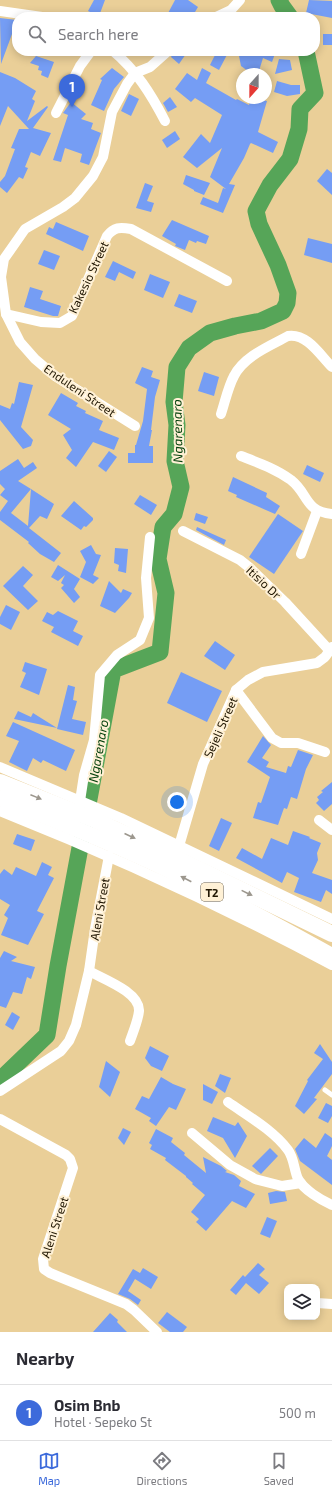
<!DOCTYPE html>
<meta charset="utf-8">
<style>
:root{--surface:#fff;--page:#f7f7f7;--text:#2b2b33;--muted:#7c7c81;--line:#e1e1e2;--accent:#3c6adb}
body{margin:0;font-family:"Exo 2",sans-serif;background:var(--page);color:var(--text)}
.controls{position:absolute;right:12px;bottom:12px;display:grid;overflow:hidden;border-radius:8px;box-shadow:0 2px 10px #0003}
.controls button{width:36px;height:36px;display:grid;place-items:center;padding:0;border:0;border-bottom:1px solid var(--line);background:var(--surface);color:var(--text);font:20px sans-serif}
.compass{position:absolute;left:236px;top:68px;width:36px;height:36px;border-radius:50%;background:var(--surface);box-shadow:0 2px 10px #0003;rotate:201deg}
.you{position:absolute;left:177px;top:802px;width:14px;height:14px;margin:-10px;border:3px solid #fff;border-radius:50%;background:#1a73e8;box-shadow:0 0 0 6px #1a73e833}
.badge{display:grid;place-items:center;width:26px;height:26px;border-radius:50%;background:var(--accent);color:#fff;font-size:13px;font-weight:700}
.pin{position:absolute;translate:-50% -33px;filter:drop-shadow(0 1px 2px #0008)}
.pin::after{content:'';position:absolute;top:21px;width:14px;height:12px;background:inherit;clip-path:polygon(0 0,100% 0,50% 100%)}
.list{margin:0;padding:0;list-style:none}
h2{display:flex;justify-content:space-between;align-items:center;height:52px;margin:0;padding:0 16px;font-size:17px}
h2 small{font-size:13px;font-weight:400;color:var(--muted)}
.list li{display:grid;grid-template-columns:26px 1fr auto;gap:12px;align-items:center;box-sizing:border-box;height:56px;padding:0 16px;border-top:1px solid var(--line)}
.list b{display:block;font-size:15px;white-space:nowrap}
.list p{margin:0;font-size:13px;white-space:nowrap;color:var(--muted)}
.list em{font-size:13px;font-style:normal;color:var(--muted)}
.icon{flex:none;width:22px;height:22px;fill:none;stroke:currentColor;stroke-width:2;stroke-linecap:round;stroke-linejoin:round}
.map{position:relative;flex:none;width:332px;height:1332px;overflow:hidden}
.search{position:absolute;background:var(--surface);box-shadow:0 2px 10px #0003;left:12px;right:12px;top:12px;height:44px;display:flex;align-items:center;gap:10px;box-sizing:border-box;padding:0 14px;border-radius:16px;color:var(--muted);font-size:15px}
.sheet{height:108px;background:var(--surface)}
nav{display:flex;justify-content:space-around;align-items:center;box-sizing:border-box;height:56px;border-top:1px solid var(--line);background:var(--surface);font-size:11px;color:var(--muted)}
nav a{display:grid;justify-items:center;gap:2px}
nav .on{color:var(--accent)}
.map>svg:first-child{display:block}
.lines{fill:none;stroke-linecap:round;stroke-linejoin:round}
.river{stroke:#56a558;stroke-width:17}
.building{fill:#759df4}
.service{stroke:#fff;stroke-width:5}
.minor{stroke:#fff;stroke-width:10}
.trunk{stroke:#fff;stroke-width:16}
.oneway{fill:#9c978e}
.labels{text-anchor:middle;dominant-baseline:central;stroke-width:4;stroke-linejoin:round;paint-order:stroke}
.shield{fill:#fff1d6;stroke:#645943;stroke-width:1}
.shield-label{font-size:11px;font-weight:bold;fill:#221804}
.street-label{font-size:12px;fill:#221804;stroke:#fff1d6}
.water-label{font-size:13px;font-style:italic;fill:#07420e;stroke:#fff1d6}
</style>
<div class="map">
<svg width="332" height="1332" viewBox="0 0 332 1332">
<rect width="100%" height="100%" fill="#eacf98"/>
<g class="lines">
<g class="river">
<polyline points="279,0 282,6 290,17"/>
<polyline points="0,1080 47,1035 58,966 113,670 160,652 166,593 158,559 163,527 174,514 181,487 175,461 177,425 174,402 177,367 189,348 210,333 235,326 261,321 283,311 287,303 288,293 278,265 259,224 256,211 270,185 290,159 299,129 300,109 315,93 306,51"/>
</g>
</g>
<g class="building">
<polygon points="94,0 105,0 99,16 88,11"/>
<polygon points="175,0 188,0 198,7 192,17 166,17"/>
<polygon points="309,0 332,1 332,18 306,13"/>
<polygon points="0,18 17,20 17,35 12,34 1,64"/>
<rect x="323" y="34" width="9" height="11"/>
<polygon points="174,51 188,51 179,64 171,57"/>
<polygon points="217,51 229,51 219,70 210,65"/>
<polygon points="238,51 241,51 245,55 247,51 276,51 272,62 263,58 258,74 252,74 241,66"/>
<polygon points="36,56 54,62 48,78 41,75 42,71 38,70 39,66 30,63"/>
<polygon points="279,59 290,60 292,70 275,74"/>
<polygon points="112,68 124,77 114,89 104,111 91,105 102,80 100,79"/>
<polygon points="202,68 211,73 206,83 236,100 237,99 249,105 251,98 267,101 258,132 278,142 273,153 251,143 250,144 244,158 229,184 235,185 223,213 200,204 203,197 218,203 223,188 226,189 210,177 222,148 197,168 183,157 201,134 210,143 222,115 195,98 191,102 175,89 187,73 197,80"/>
<polygon points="0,72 15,78 36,91 32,99 35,101 27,121 47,106 48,107 33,128 51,133 40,156 31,152 25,167 28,168 23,179 19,177 7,193 0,187 0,182 5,176 15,149 11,148 19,129 29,129 8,106 0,126"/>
<polygon points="277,81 291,85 300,85 300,94 287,96 274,92"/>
<polygon points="129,94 139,99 131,116 121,111"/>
<polygon points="170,97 177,107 168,112 163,103"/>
<polygon points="71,102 86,114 81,119 93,123 91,129 101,133 89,165 80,162 82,154 65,148 61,162 53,160 68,115 63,113"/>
<polygon points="175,131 180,139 167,148 162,140"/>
<polygon points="327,169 332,173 332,195 317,181"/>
<polygon points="186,175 210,183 204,195 194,191 194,190 183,184"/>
<polygon points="145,183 153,186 147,201 154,203 151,212 136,208"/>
<polygon points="172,220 209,236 206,244 197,241 196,243 189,240 185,250 175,246 176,244 162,236"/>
<polygon points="56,222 89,236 83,251 46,234 49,227 53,229"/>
<polygon points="308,238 332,244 332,263 304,255"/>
<polygon points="44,250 60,256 54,270 38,264"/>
<polygon points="113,261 136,272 133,279 119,272 115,281 105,277"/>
<polygon points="150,274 170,282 163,298 144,290"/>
<polygon points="30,287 43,291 40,299 61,306 58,316 53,316 24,307"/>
<polygon points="179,294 197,301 192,313 174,306"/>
<polygon points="142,367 153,371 151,377 160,380 155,397 151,430 152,430 149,446 153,446 153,463 128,463 128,453 135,453 135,445 136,445 143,421 147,389 135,383"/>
<polygon points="204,372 219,377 214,396 198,391"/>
<polygon points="19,382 33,385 21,427 33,440 31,446 23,449 0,420 0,405 10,409 12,403 14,404"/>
<polygon points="61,393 78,403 76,406 86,411 85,413 103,421 99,430 119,438 114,450 93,442 76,467 66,458 72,450 63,435 71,429 48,415"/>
<polygon points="109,451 117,457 106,472 98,466"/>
<polygon points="18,459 24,468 33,462 37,468 18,481 31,489 11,513 28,526 31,489 54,504 47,519 40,516 29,528 61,553 54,562 40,554 28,543 29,542 0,520 0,512 8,501 0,495 5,489 0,484 0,471"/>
<polygon points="307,465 324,473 320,482 303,474"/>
<polygon points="233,477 267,493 266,497 280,506 275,514 236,497 237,495 228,491"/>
<polygon points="140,495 157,505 151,515 134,504"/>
<polygon points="74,501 93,518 93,520 86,527 84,526 81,530 61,516"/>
<polygon points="196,513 208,517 205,524 194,520"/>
<polygon points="278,514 303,531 274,574 249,557"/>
<polygon points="197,527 226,540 224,545 196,530"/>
<polygon points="91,545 96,554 101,555 93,575 99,578 93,584 80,577 86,562 80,551"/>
<polygon points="115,548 128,549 126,573 118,571 119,565 114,563"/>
<polygon points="58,565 80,579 74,589 80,597 74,603 61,588 64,585 61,583 65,575 58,581 51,577"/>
<polygon points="23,566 33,575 23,586 38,601 28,610 3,586"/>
<polygon points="109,581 121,593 123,589 132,593 129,598 115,613 100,606"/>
<polygon points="6,605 20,612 11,630 0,624 0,617"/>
<polygon points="58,611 78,621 73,631 83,636 78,646 51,632 54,627 42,621 47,612 53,615"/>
<polygon points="215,641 235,655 225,670 204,656"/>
<polygon points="25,662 47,669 39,695 20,687 26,673 22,671"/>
<polygon points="181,672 222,691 207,722 167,703"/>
<polygon points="68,685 75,687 73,700 77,701 72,719 86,722 83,735 57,729"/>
<polygon points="18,711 31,717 33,713 57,728 14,719"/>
<polygon points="13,722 75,750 66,771 43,760 41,763 33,758 27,771 9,762 19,741 6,736"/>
<polygon points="263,736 271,745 262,758 269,762 266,767 286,773 288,766 291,767 298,750 313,755 306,769 297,799 291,797 287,809 284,808 278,825 253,818 258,802 261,803 270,777 247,762"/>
<polygon points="332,782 332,804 324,811 316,803 319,800 317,797 323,792 321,791"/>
<polygon points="221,818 232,823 219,851 209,846"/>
<polygon points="293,831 310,837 309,838 321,843 317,853 318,860 312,873 332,880 332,894 326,890 321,902 294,892 299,878 287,872 282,883 236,858 242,848 262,859 271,838 288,845"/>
<polygon points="17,834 35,840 31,851 13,844"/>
<polygon points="42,862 52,867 48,875 54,878 37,911 44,914 28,945 1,935 8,918 4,915 10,905 0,899 0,874 4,869 12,875 16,867 36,876"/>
<polygon points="4,951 17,957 11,961 35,967 31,979 27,977 22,994 13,992 6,1008 0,1006 0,958"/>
<polygon points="12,1012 20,1017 13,1030 5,1025"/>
<polygon points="320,1044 332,1062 332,1074 314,1098 317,1099 304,1114 295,1106 308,1081 307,1080 323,1059 314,1053"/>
<polygon points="150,1046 169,1056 162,1071 151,1066 145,1058"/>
<polygon points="106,1061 120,1072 110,1097 99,1087"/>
<polygon points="220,1074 231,1078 225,1093 215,1086"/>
<polygon points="161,1077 173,1084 186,1089 176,1110 169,1107 156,1126 149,1121 151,1118 135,1109 142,1096 149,1099"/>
<polygon points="203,1084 218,1092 212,1104 203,1100"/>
<polygon points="326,1103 332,1106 332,1116 328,1123 318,1118"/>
<polygon points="213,1117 235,1126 238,1122 247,1136 235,1158 223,1138 207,1131"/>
<polygon points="123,1128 131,1132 124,1145 118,1138"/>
<polygon points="156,1129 173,1138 171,1142 185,1153 184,1155 206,1173 203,1157 221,1166 227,1171 225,1172 234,1175 241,1181 239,1186 255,1194 246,1208 232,1201 206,1231 196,1222 199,1219 191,1212 205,1195 192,1184 193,1183 186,1177 186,1176 165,1160 166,1158 150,1149 152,1145 149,1143"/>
<polygon points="325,1133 332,1138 332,1146 327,1156 332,1160 332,1185 300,1161 295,1149 304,1138 316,1148"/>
<polygon points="270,1148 278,1156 261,1174 252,1166"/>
<polygon points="276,1191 285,1192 287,1201 270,1204 268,1193"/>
<polygon points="267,1217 277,1221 270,1238 260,1234"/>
<polygon points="258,1263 265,1269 259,1275 269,1283 259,1294 246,1283 236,1295 230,1290 243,1275 245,1277"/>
<polygon points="143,1268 158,1277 151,1289 135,1279 128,1291 141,1300 138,1305 130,1299 118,1294 133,1269 140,1273"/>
<polygon points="167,1312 187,1327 183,1332 170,1332 158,1323"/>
<polygon points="110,1313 118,1320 117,1322 127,1332 93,1332"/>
</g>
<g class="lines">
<polyline class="service" points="325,1090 332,1095"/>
<g class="minor">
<polyline points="0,11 42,17"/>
<polyline points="216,17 231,10 240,0"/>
<path d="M113,51c23,19 38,43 52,70"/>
<polyline points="56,113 80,66 91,51"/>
<path d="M6,314l35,8 19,1 12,-7 35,-80c7,-9 13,-9 24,-7l96,52"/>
<path d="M221,414c4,-12 7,-27 13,-38 10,-20 36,-30 54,-40 19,-3 32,19 44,31"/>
<polyline points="135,426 55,376 35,359 20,342 6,314 1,277 4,259 25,229 63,207 75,198 93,176 103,157 112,112 127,84 135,73 150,67 168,51"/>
<path d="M241,456c18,7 35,13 50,24 18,14 13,31 41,34"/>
<polyline points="183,531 240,560 250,568 285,602 330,651"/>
<polyline points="301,554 317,511"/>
<polyline points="236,690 272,738 281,743 298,743 325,752"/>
<polyline points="0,767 121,818 332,919"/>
<polyline points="80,801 84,775 94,740 100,675 117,655 140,640 149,618 146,578 150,537"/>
<path d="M0,811c113,45 224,96 332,154"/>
<polyline points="319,820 332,830"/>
<polyline points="179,846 203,764 236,690 248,680 263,672 317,663 325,657 332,647"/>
<path d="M89,971c14,8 51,21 50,40 -1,10 -6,21 -9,30"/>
<polyline points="0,1091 61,1051 69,1041 76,1025 89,971 95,929 109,856"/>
<path d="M228,1102c20,14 45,28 60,48 6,8 6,20 10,29 6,11 23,21 34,26"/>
<polyline points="0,1119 66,1155 70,1159 73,1168 43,1259 44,1269 50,1273 126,1304 134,1310 157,1332"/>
<polyline points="192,1133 230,1165 255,1179 282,1186 301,1183"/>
<polyline points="317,1303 332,1304"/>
</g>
<g class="trunk">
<polyline points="0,782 95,820 141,841 332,934"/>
<path d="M0,798c58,23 117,47 173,74 54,26 106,55 159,84"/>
</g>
</g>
<defs><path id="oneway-solid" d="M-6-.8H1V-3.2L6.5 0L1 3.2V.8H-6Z"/></defs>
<g class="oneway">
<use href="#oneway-solid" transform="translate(36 797) rotate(22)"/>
<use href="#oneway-solid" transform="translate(130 836) rotate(24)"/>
<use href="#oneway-solid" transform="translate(186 879) rotate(-153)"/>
<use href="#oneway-solid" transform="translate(247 893) rotate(26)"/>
</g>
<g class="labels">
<rect class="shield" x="201" y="883" width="22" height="18" rx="3"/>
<g class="shield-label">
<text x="212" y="892">T2</text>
</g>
<g class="street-label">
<text transform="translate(88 277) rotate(-65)">Kakesio Street</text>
<text transform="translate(80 390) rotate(34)">Enduleni Street</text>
<text transform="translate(264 582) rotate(43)">Itisio Dr</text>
<text transform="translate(220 727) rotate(-66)">Sejeli Street</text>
<text transform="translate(99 909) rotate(-80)">Aleni Street</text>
<text transform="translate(54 1227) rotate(-72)">Aleni Street</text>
</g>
<g class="water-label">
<text transform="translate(177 431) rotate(-91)">Ngarenaro</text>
<text transform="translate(98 751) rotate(-80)">Ngarenaro</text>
</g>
</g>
</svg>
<div class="controls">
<button><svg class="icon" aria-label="layers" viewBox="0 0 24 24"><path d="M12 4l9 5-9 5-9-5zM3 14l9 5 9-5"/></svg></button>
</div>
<svg class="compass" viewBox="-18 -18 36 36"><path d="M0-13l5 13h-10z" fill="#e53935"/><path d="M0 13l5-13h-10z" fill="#7c7c81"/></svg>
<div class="you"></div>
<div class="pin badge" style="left:72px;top:107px">1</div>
<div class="search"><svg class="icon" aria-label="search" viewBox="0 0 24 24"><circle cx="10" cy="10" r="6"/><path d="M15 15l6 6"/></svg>Search here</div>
</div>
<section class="sheet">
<h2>Nearby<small></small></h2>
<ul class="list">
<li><span class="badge">1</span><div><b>Osim Bnb</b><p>Hotel · Sepeko St</p></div><em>500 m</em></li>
</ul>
</section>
<nav>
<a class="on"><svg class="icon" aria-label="map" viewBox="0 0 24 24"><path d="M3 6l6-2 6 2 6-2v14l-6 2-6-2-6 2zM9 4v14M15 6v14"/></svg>Map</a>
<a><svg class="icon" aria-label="directions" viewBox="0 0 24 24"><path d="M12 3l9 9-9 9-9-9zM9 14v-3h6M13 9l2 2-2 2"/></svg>Directions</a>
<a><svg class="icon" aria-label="saved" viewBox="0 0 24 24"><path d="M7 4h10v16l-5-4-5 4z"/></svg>Saved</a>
</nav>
